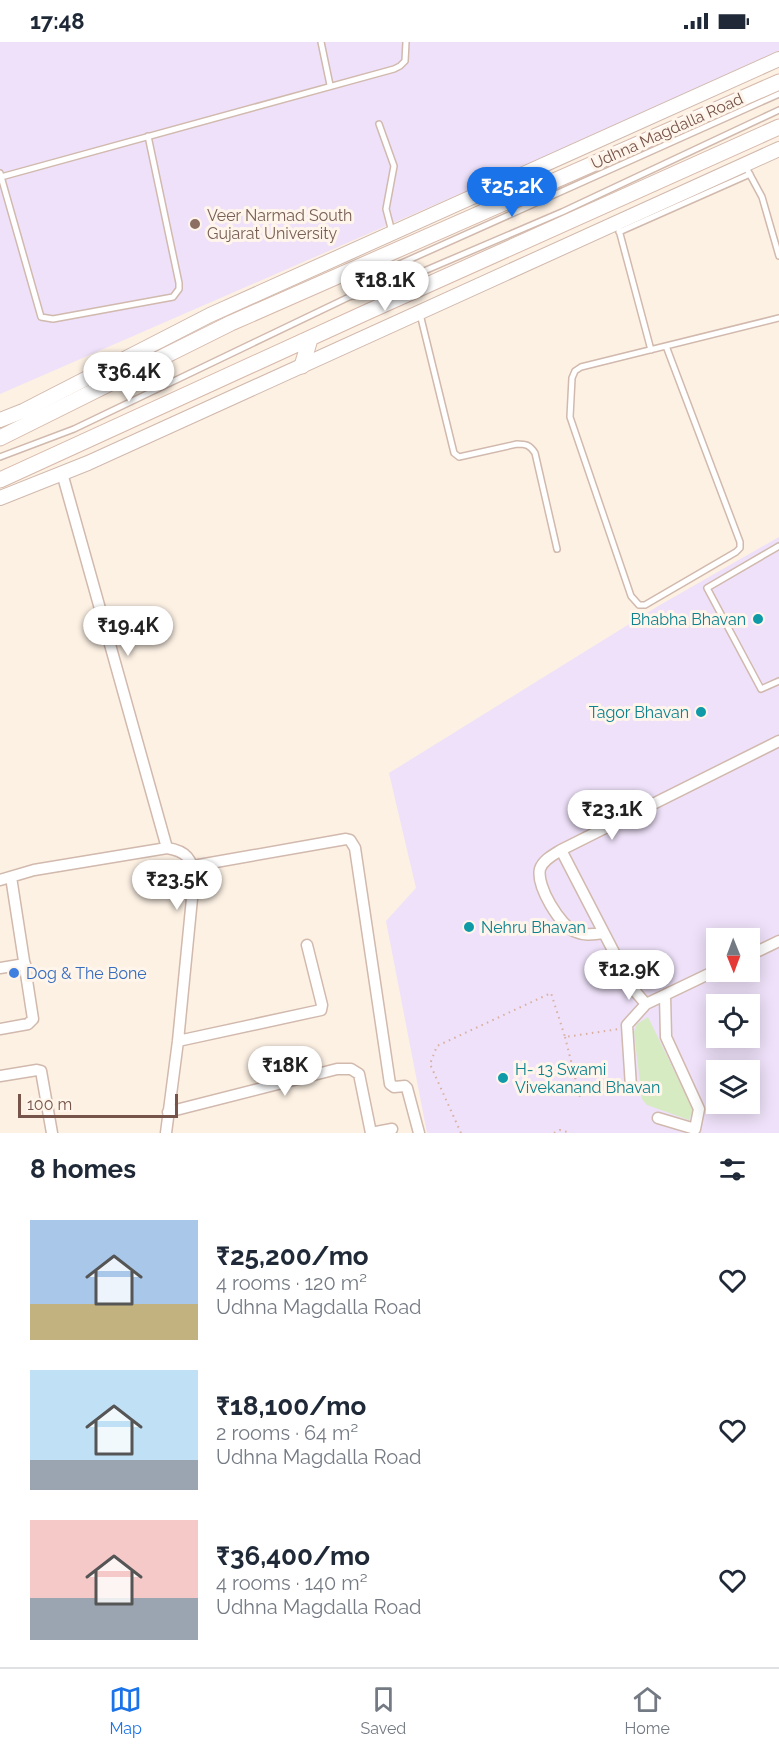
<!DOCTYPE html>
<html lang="en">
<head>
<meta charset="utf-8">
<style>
  :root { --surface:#fff; --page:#f2f2f3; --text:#1f2937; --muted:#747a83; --line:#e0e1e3; --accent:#1a73e8 }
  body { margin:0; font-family:Raleway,sans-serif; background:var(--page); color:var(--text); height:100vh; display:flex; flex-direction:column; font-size:22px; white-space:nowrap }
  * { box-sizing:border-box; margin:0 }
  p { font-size:20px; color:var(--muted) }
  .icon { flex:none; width:33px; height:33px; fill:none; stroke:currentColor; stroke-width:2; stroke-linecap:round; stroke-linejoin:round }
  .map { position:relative; height:1091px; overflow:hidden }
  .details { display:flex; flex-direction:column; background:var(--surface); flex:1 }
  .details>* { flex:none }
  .needle { width:39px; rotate:179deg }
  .tools { position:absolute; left:706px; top:886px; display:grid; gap:12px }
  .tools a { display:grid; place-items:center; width:54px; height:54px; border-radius:0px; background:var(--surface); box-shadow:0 3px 15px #0003; font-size:30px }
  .scale { position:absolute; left:18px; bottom:15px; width:160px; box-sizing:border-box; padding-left:6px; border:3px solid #775449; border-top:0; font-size:16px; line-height:21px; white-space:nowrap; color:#775449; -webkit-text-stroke:4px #fff5eb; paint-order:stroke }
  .price { position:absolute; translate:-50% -51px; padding:0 14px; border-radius:21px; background:#fff; color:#222; font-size:20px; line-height:39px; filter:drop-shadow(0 2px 3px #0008) }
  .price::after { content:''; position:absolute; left:50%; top:36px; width:18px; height:14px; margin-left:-9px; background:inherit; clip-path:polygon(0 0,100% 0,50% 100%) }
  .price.selected { background:var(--accent); color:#fff }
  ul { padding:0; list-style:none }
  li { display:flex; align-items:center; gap:18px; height:150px; padding:0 30px }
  li span { display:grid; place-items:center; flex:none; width:168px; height:120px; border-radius:0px; color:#555 }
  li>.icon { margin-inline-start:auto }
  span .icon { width:72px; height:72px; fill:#fffc; stroke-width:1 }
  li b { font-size:26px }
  h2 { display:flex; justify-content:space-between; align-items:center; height:72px; padding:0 30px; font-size:26px }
  .status { display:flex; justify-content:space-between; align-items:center; height:42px; padding:0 30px; background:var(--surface); direction:ltr }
  .status svg { height:16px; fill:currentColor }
  .tabs { display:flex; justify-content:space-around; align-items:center; height:84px; border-top:2px solid var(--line); background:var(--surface); font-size:16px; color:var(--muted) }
  .tabs a { display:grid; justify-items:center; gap:3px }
  .tabs .selected { color:var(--accent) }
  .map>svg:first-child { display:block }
</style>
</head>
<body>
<div class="status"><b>17:48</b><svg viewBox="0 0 49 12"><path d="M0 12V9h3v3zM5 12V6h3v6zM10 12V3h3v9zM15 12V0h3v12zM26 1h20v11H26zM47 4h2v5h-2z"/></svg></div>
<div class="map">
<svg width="779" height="1091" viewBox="0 0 779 1091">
  <rect width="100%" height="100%" fill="#fdf1e4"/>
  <path fill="#eee1f9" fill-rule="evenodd" d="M0,0H779V13L0,352Z
    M779,495V1091H427L386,879L416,846L389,731L660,563ZM717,897H750V930H717ZM717,963H750V996H717ZM717,1029H750V1062H717Z"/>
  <path fill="#d7ebc2" d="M648,975L693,1068L689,1078L647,1063L642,1057L634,990L637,982Z"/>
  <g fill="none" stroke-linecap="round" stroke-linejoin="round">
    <g stroke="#d1b9ad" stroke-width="8">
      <path id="service" d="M321,0L330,43
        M379,82L394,124L386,167L392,190
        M748,129L762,155L779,214
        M0,131L41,275L53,277L173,255L179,247V241L148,94
        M1,135L394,27L400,24L405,19L406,0
        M619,188L651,308
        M619,190L750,132
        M351,254L375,233L779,52
        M420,272L454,411L459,415L517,402C526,402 530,403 535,411L557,507
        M666,304L740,500V506L736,510L645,563H639L631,554L570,375L572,336L575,329L581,325L779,276
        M0,415L74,387L349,255L389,244L562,170L779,68
        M779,504L707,546L761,647L779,639"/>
    </g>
    <g stroke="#d1b9ad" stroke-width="13">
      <path id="minor" d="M62,431L167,806
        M561,808C553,813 543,818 540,827C536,844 560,884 576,890C585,894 594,892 604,891
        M193,824L346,797L350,798L355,806L390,1042L394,1045L405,1044L407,1046L419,1091
        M0,838L34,828L167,806C186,809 193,817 194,836L178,999L166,1091
        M750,913L779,899
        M0,926L25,922
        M646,962L633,947L561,808L779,699
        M0,987L28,982L33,977L11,835
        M178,999L321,968L322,963L307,903
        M0,1034L37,1028L41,1029L52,1091
        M631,1045L627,983L646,962L717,928
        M168,1070L337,1027H351L359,1032L371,1091
        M658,1076L695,1087L699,1067L666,995L665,953
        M371,1091L392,1087"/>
    </g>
    <g stroke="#d1b9ad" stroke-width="16">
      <path id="tertiary" d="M0,378L23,369L210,273L779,17
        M0,456L88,421L779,107"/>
    </g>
    <g stroke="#d7baac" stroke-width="17">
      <path id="secondary" d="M302,324L310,297
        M0,396L231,281L779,40
        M0,438L365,271L779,85"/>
    </g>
    <path stroke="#d9af9e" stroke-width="2" stroke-dasharray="1.5 4.5" stroke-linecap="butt" d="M565,995L581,1059
      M461,1091L430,1022L437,1004L551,951L565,995L619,987
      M554,1091L560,1088L571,1091"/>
    <use href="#service" stroke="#fff" stroke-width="5"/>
    <use href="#minor" stroke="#fff" stroke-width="10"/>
    <use href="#tertiary" stroke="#fff" stroke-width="14"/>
    <use href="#secondary" stroke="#fff" stroke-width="15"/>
  </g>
  <circle fill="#8d6e63" stroke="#fff5eb" stroke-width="2" cx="195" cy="182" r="6"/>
  <g fill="#0f9aa8" stroke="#fff5eb" stroke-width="2">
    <circle cx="758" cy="577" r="6"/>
    <circle cx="701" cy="670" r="6"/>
    <circle cx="469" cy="885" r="6"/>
    <circle cx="503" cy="1036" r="6"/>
  </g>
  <circle fill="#3f7fe0" stroke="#fff5eb" stroke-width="2" cx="14" cy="931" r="6"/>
  <g text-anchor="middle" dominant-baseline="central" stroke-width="6" stroke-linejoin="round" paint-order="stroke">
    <g font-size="16" fill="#775449" stroke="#fff5eb">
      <text transform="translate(667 89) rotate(-24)">Udhna Magdalla Road</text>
    </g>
    <g font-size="16" fill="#785e54" stroke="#fff5eb" text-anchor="start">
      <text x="207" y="173">Veer Narmad South<tspan x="207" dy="18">Gujarat University</tspan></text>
    </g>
    <g font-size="16" fill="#0d838f" stroke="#fff5eb" text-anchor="end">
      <text x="746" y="577">Bhabha Bhavan</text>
      <text x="689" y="670">Tagor Bhavan</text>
      <text x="481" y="885" text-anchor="start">Nehru Bhavan</text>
      <text x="515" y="1027" text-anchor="start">H- 13 Swami<tspan x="515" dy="18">Vivekanand Bhavan</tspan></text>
    </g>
    <g font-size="16" fill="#366cbe" stroke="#fff5eb" text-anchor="start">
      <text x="26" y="931">Dog &amp; The Bone</text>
    </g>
  </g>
</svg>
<div class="tools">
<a><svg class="needle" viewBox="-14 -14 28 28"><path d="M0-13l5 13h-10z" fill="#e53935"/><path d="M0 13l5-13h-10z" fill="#747a83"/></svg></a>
<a><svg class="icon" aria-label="locate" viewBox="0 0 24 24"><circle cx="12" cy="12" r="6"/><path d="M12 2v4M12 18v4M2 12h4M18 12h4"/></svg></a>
<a><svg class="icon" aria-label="layers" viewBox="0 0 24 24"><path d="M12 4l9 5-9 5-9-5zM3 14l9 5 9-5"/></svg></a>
</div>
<div class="scale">100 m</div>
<b class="price selected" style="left:512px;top:176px">₹25.2K</b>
<b class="price" style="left:385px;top:270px">₹18.1K</b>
<b class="price" style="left:129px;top:361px">₹36.4K</b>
<b class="price" style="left:128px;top:615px">₹19.4K</b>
<b class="price" style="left:612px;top:799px">₹23.1K</b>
<b class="price" style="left:177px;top:869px">₹23.5K</b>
<b class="price" style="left:629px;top:959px">₹12.9K</b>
<b class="price" style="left:285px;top:1055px">₹18K</b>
</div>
<section class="details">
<h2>8 homes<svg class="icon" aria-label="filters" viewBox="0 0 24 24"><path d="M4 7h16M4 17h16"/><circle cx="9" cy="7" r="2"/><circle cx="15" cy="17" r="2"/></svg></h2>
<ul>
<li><span style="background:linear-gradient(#a9c7e8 70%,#c2b280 0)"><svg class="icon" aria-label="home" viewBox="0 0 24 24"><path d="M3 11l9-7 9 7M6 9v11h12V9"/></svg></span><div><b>₹25,200/mo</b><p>4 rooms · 120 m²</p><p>Udhna Magdalla Road</p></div><svg class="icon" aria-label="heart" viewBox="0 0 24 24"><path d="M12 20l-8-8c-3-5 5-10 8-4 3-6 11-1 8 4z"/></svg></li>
<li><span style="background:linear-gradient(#bfe0f5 75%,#9aa5b1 0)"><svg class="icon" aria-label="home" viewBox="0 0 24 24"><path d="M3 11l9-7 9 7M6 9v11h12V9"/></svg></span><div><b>₹18,100/mo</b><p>2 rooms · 64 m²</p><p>Udhna Magdalla Road</p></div><svg class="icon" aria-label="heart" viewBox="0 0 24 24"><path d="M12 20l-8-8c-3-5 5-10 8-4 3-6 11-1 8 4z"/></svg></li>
<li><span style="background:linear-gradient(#f6c9c9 65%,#9aa5b1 0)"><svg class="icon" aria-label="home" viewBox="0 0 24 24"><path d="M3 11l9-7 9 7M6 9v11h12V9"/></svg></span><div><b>₹36,400/mo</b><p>4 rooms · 140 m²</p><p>Udhna Magdalla Road</p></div><svg class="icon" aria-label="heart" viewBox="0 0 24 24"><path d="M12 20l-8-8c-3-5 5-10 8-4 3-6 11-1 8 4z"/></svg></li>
</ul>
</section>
<nav class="tabs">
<a class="selected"><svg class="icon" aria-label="map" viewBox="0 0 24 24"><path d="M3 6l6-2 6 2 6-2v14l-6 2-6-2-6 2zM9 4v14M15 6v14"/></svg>Map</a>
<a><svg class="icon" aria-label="saved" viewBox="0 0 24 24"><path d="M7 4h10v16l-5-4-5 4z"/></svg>Saved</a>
<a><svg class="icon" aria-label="home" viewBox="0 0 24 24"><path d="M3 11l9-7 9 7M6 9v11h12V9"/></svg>Home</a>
</nav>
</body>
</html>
